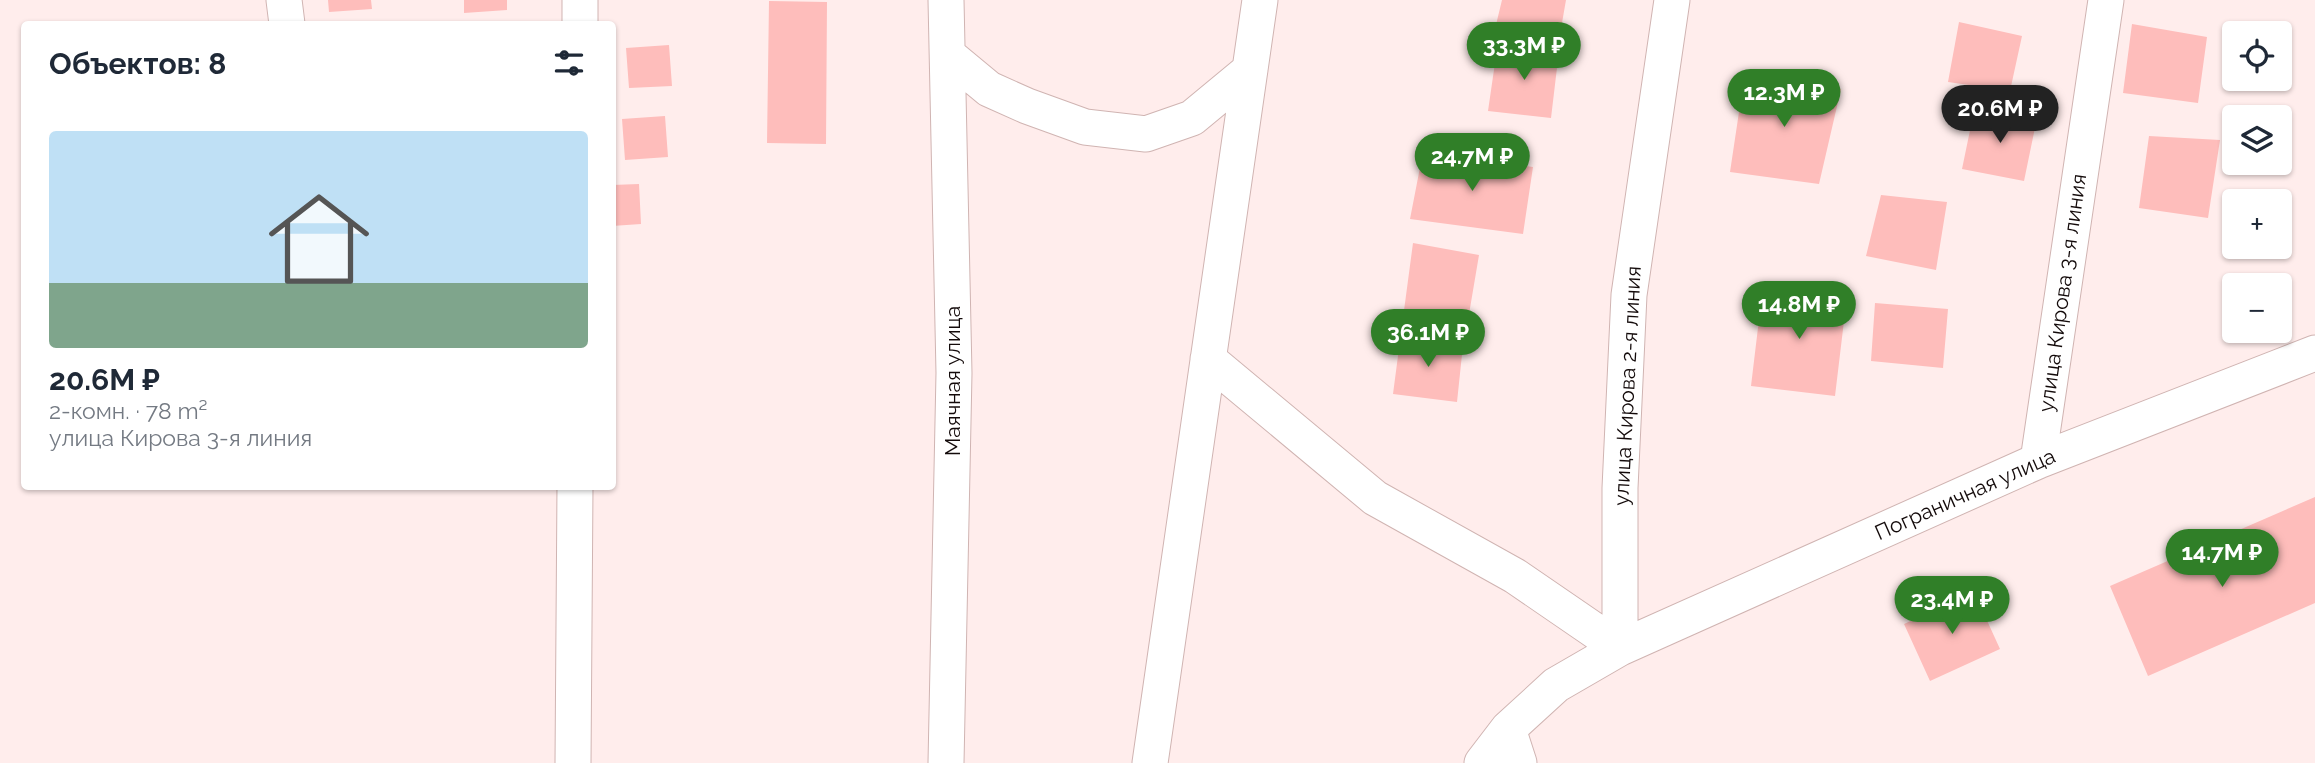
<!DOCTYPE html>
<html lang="ru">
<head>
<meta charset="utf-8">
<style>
  :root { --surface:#fff; --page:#f6f6f7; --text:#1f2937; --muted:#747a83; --accent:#307f28 }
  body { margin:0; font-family:Raleway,sans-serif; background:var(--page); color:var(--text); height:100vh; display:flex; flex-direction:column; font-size:26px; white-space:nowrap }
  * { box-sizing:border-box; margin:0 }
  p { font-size:23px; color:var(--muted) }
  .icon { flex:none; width:38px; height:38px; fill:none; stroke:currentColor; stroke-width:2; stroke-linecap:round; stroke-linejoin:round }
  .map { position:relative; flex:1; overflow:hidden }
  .details { position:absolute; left:21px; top:21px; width:595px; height:469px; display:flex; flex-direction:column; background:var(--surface); border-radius:7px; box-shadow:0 2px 5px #0004 }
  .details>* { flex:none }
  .controls { position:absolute; left:2222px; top:21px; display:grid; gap:14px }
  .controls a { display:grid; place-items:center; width:70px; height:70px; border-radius:7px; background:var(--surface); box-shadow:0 2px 5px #0004; font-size:35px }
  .price { position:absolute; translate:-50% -60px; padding:0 16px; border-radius:24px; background:var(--accent); color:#fff; font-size:23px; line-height:46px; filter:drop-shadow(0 2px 4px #0008) }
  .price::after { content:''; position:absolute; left:50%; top:42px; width:21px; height:16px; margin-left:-10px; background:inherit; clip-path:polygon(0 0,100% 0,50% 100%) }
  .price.selected { background:#222; color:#fff }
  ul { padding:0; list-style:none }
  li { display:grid; align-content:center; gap:14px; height:371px; padding:0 28px }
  li span { display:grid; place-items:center; height:217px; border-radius:7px; color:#555 }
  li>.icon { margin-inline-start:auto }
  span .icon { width:126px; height:126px; fill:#fffc; stroke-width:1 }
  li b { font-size:30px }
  h2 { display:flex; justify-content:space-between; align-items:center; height:84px; padding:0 28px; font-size:30px }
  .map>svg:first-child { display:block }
</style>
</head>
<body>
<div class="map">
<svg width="2315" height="763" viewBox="0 0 2315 763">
  <rect width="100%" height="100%" fill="#ffedec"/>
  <path fill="#febdbb" d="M328,0H371L372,9L329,12Z
    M464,0H507V10L464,13Z
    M1502,0H1566L1559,40L1494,33Z
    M769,1L827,2L826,144L767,143Z
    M1959,22L2022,36L2010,91L1948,82Z
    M2132,24L2207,37L2198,103L2123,93Z
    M669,45L672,86L629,88L626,48Z
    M1497,49L1559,51L1551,118L1488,111Z
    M1745,72L1841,89L1819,184L1730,172Z
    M1974,111L2037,118L2024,181L1962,169Z
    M665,116L668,157L625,160L622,119Z
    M2149,136L2220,140L2208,218L2139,208Z
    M1423,152L1533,167L1523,234L1410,219Z
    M639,184L641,224L612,226V185Z
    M1881,195L1947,202L1936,270L1866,256Z
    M1413,243L1479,255L1467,326L1403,318Z
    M1763,286L1847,296L1835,396L1751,386Z
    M1875,303L1948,309L1943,368L1871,361Z
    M1401,333L1463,345L1457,402L1393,394Z
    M2315,497V603L2148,676L2110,586Z
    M1974,592L2000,649L1930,681L1904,624Z"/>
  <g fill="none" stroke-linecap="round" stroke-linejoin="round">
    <g stroke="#d0b4b2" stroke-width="37">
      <path id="street" d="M284,0L287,24
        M946,0L954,373L946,763
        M580,24V0
        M948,55L989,89L1027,106L1085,127L1146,134L1192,118L1250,70
        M1208,359L1375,498L1515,576L1620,648
        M2038,461L2106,0
        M1620,648V488L1629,295L1672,0
        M1508,729L1519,763
        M573,763L575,486
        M1150,763L1260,0
        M1482,763L1508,729L1556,685L1620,648L2038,461L2315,353"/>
    </g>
    <use href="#street" stroke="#fff" stroke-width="35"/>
  </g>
  <g text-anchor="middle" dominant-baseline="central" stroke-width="5" stroke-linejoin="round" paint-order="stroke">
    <g font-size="21" fill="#130a0a" stroke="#fff">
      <text transform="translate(2062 293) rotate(-82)">улица Кирова 3-я линия</text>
      <text transform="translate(952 381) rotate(-90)">Маячная улица</text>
      <text transform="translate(1627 386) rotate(-87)">улица Кирова 2-я линия</text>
      <text transform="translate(1965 494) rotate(-24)">Пограничная улица</text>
    </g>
  </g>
</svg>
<div class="controls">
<a><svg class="icon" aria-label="locate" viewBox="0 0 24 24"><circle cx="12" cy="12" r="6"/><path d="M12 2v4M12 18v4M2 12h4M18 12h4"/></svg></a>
<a><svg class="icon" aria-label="layers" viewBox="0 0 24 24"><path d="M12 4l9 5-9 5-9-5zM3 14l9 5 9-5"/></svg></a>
<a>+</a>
<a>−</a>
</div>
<b class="price" style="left:1524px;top:82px">33.3M ₽</b>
<b class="price" style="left:1784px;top:129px">12.3M ₽</b>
<b class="price selected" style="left:2000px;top:145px">20.6M ₽</b>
<b class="price" style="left:1472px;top:193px">24.7M ₽</b>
<b class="price" style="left:1799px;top:341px">14.8M ₽</b>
<b class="price" style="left:1428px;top:369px">36.1M ₽</b>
<b class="price" style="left:2222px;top:589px">14.7M ₽</b>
<b class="price" style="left:1952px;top:636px">23.4M ₽</b>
<section class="details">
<h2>Объектов: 8<svg class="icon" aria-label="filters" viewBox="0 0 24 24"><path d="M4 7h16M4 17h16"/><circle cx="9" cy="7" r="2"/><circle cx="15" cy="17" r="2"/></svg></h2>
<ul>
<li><span style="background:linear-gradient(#bfe0f5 70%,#7fa58c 0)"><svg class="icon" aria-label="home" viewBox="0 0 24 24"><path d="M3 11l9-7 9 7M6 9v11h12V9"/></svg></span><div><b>20.6M ₽</b><p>2-комн. · 78 m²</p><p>улица Кирова 3-я линия</p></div></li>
</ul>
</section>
</div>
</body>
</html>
